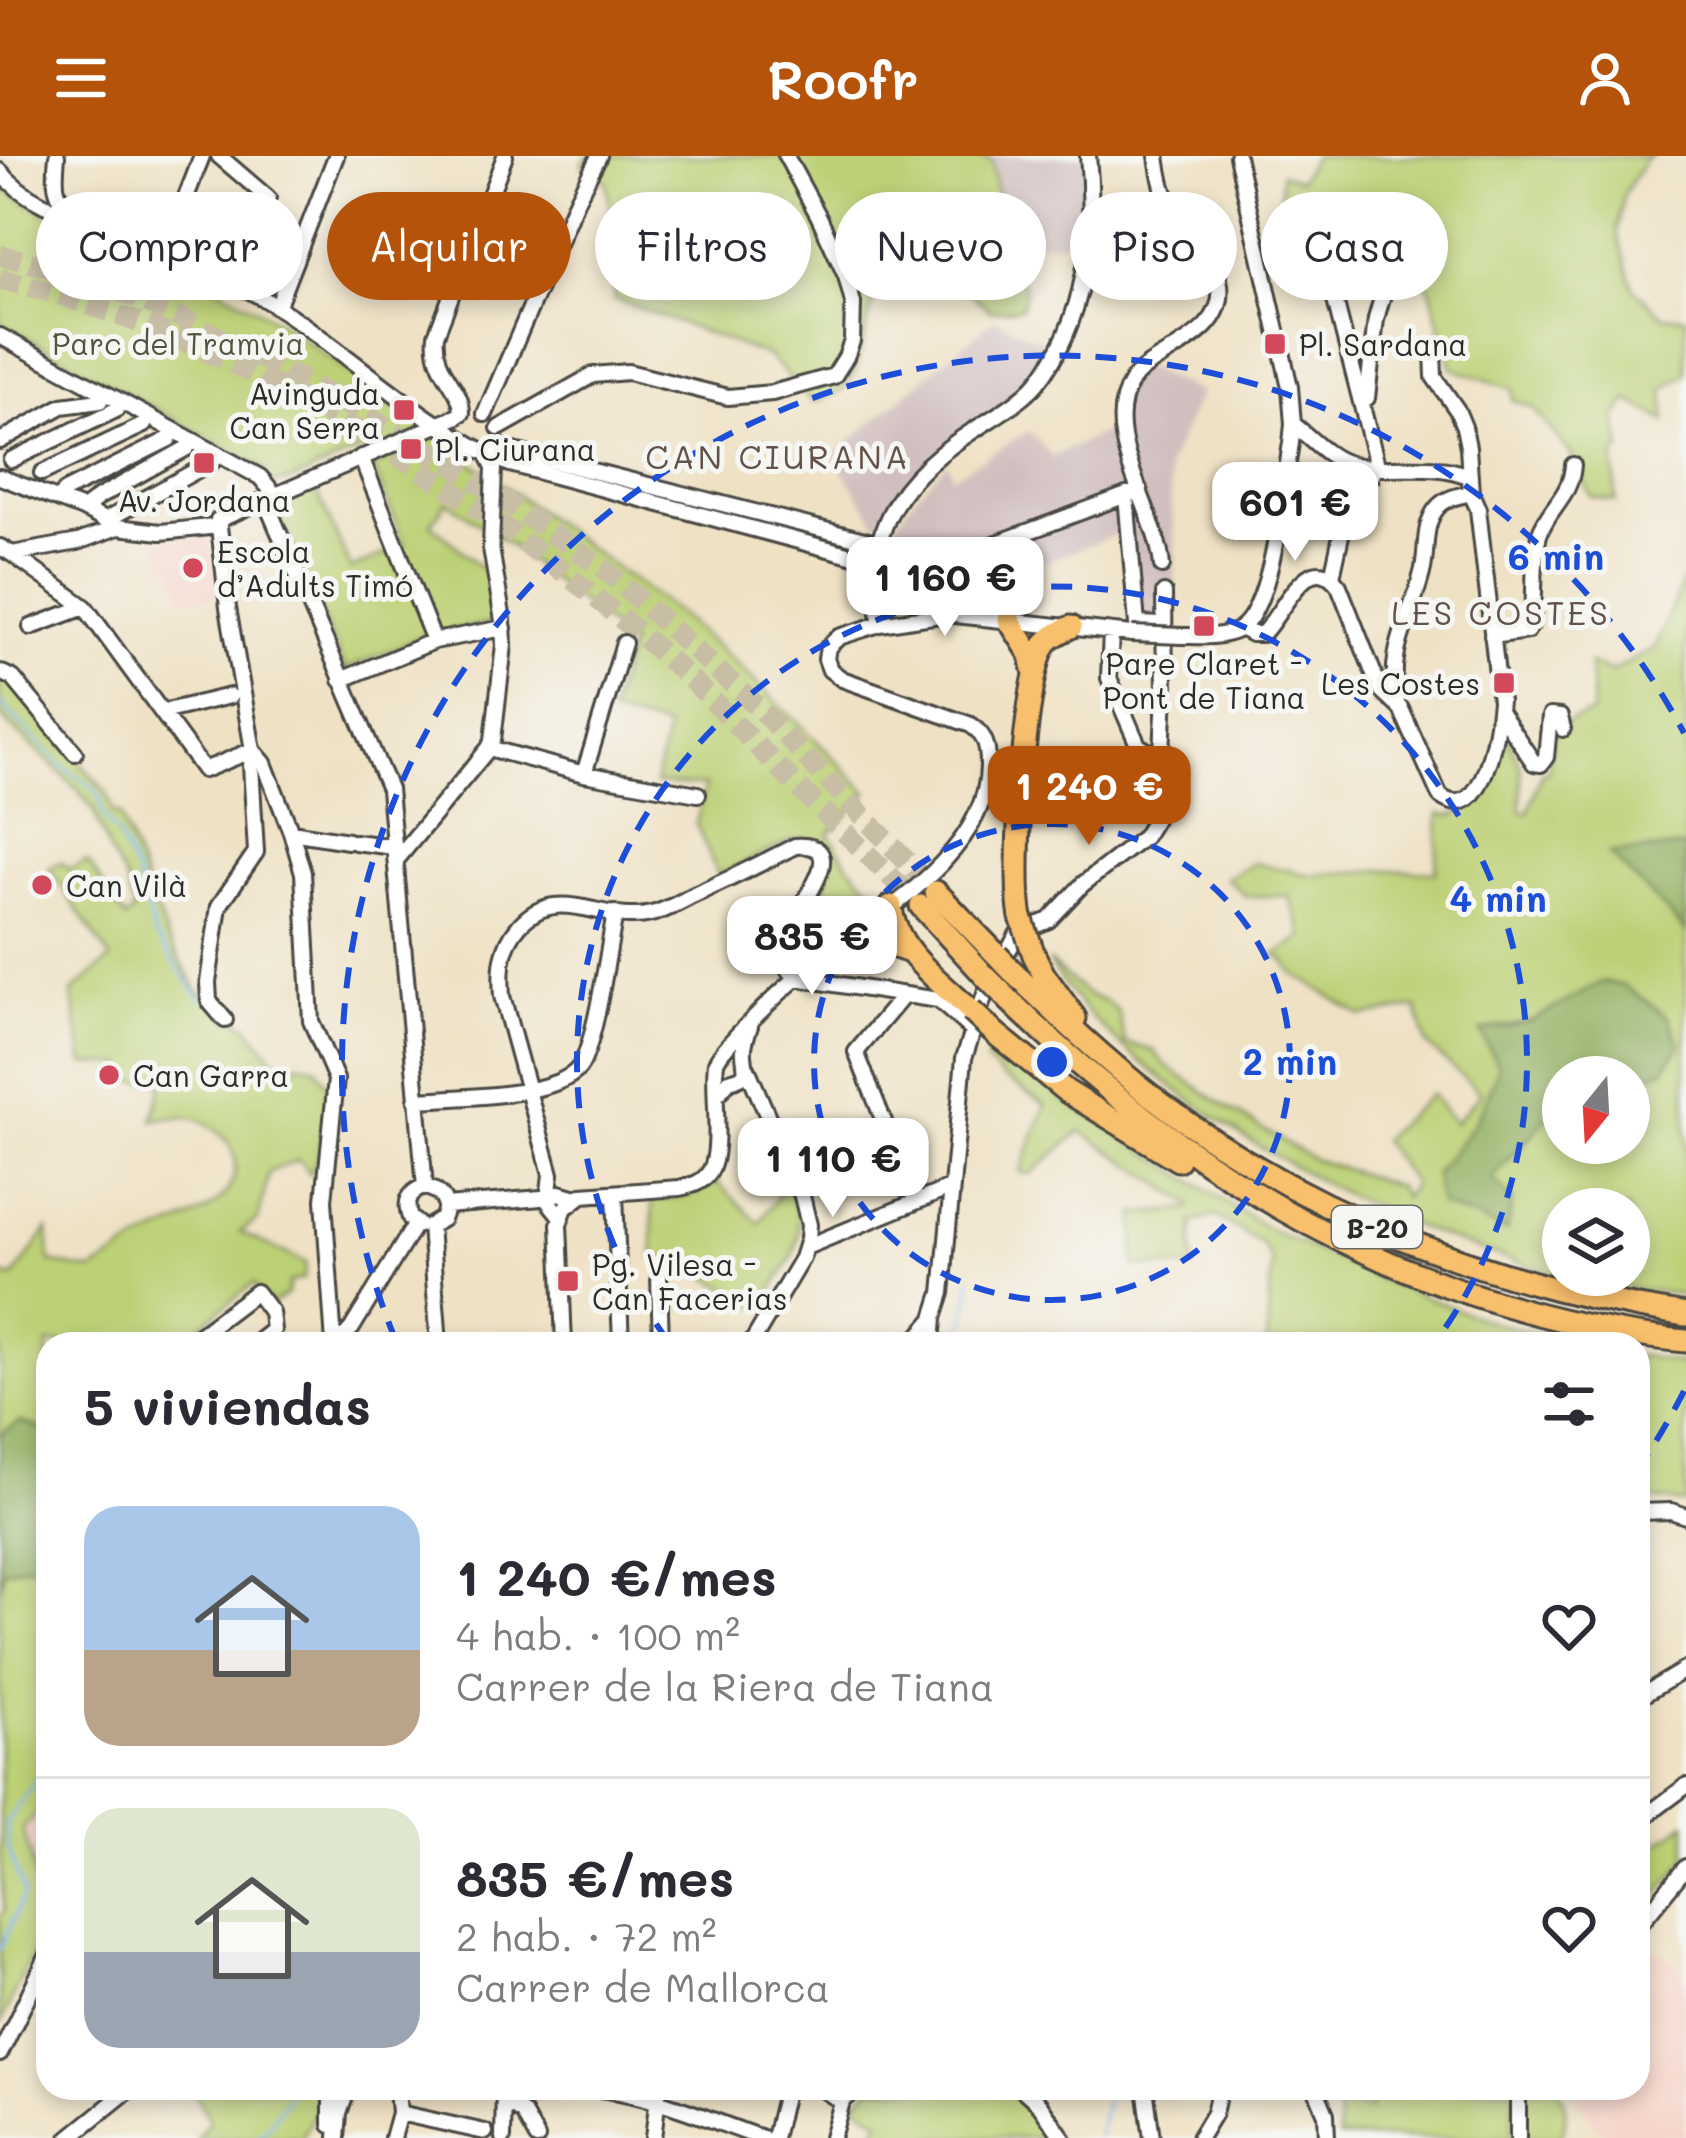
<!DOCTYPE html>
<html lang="es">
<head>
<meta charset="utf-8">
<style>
  :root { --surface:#fff; --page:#f2f2f3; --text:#2b2b33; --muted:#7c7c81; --line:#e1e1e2; --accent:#b45309 }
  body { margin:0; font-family:Mali,sans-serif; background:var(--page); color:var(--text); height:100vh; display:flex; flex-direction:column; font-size:45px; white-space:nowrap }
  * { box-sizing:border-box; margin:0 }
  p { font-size:39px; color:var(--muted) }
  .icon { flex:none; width:66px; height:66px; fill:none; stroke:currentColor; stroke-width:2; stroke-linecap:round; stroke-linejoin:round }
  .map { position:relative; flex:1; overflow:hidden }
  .drawer { position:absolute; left:36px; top:1176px; width:1614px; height:768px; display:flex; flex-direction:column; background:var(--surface); border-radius:36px; box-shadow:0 6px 18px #0003 }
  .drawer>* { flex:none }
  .banner { position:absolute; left:36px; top:36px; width:1614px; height:108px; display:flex; gap:24px }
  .needle { width:78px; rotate:198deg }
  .controls { position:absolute; left:1542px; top:900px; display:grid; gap:24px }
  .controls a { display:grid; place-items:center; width:108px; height:108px; border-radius:50%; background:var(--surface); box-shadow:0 6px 18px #0003; font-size:60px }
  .price { position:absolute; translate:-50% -102px; padding:0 27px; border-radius:24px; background:#fff; color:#222; font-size:39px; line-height:78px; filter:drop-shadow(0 3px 6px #0008) }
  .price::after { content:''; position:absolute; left:50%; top:72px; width:36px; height:27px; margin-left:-18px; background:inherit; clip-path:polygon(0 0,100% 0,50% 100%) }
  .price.current { background:var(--accent); color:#fff }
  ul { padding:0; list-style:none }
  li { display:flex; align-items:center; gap:36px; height:300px; padding:0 48px }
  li+li { border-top:3px solid var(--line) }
  li span { display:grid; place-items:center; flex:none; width:336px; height:240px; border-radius:36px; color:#555 }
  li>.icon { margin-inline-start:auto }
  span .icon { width:144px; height:144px; fill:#fffc; stroke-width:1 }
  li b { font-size:51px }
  h2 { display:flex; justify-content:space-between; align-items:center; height:144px; padding:0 48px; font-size:51px }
  .chip { padding:0 42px; border-radius:54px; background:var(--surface); box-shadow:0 6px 18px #0003; font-size:42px; line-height:108px }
  .chip.current { background:var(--accent); color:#fff }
  header { display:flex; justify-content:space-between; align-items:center; height:156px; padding:0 48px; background:var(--accent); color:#fff; font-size:54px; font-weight:600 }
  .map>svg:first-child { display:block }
</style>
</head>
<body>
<header><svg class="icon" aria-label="menu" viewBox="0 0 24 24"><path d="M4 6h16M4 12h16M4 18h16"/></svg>Roofr<svg class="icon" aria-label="person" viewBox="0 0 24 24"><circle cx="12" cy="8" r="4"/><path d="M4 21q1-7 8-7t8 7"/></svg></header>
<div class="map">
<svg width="1686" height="1982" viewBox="0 0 1686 1982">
  <rect width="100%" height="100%" fill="#f6f6f2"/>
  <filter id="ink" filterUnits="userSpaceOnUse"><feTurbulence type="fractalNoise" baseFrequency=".00833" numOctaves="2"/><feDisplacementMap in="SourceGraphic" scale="24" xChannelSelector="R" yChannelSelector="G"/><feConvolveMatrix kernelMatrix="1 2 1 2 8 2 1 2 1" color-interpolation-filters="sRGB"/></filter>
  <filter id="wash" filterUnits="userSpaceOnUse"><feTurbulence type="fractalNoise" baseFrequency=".004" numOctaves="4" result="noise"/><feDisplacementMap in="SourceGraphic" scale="48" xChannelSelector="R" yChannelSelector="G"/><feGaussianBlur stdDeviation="2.7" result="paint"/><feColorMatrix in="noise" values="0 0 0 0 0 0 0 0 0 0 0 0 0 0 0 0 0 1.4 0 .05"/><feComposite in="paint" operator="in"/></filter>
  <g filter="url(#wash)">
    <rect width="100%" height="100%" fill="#efe1c4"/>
    <path fill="#f6d1c5" d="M202,380L211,386L219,439L183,444L172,411L167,412L157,385Z
      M48,1650V1741L43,1738L25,1675L27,1669Z
      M1650,1793L1665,1799L1677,1810L1686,1825V1982L1610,1980L1598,1974L1578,1942L1567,1932H1638V1799Z"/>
    <path fill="#d1bfbf" d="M981,0H1094L1098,83L1004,90L992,7Z
      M994,163L1060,194L1034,231L948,291L889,364L876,366L833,300Z
      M1132,206L1200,237L1168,310L1176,388L1175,489L1131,484L1120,377L991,427L894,388L898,364L913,343L947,306L953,320L1029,275L1052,301L1112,273L1115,230Z"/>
    <path fill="#bcd074" stroke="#747e50" stroke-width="3" fill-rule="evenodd" d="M587,0H981L992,7L1004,90L1025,134L1021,152L990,154L902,79H881V119L854,218L842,235L813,246L768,200L614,143L617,114L595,99L611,57L606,25L582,9Z
      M1314,0H1652L1645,4L1624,38L1617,76L1633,132L1664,160L1686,161V218L1664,233L1666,265L1628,244L1616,262L1622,293L1614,301L1616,345L1591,341L1570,297L1533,252L1513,244V233L1452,212L1430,133L1412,108L1419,61L1417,40L1280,50L1281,17L1299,24Z
      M0,31L50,60L205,124L280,166L672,453C741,510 806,572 868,637L829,678L849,709L879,740L851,762L824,730C837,703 824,675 790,685L718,719L696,668L705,630L655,628L667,572L609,558L630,487L509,388L447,345L431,368L487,417L497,466L425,479L345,514L274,347L315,331L351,413L405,389L373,312L386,305L364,293L293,324L273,328L264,323V313L0,167Z
      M1686,418V1139C1644,1134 1601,1129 1560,1118C1421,1082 1289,1019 1176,933C1124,893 1082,860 1048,805L1086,838L1107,846L1119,857L1125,887L1153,894L1166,910L1231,954L1313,1003L1397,1030L1404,1042L1413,1027L1381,984L1431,938L1454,967L1481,937L1426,888L1417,852L1361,860L1293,817L1284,804L1275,799L1304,781L1289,740H1246L1226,722L1254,707L1312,719L1382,714L1436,716L1439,658L1453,660L1482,641L1497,611L1504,572L1521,613V655L1528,657L1542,616H1548L1554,571L1593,557L1590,508L1611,516L1655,492ZM1563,921H1629V987H1563ZM1563,1053H1629V1119H1563Z
      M0,519L7,522L106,636L114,658L119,657L167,782L198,835L248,871L276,905L315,910L329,931L319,997L310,1018L298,1004L269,1016L258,1064L240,1076L306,1107L304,1122L289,1127L287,1138L271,1149L253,1128L177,1188H48V1275L20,1266L0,1279V1119L13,1122L48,1073L50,1106L93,1115C111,1104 130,1090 149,1081C169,1071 192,1065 210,1052C235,1035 246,1003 222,980C200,958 182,959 153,964L163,927L125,924L124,908H84L72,836L111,803L49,712L61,706L70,713L87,705L126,763L134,754L126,725L110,697L93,653L79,635L0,559Z
      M994,890L1062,942L1268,1073L1381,1124L1494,1167L1585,1188H1266L1272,1106L1263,1089L1216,1060L1193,1066V1112L1135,1110V1058L1190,1053L1191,1048L1081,975L1031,1018L1020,1016L1046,949L1001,920L986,905Z
      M783,1021C815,1086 794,1096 761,1152L688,1110L670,1111V1103H654L652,1044C675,1043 698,1041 716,1025L759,1067L777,1041Z
      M1638,1199L1686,1209V1347L1648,1343L1638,1346Z
      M48,1404V1647L23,1672L40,1740L48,1745V1763L0,1869V1760L4,1756L0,1701V1433L4,1414Z
      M1686,1667V1703L1638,1763V1703Z
      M192,1932H320L323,1938L302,1982H197L210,1964Z
      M870,1932H1007L1035,1955L1055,1982H872L880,1964L855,1947Z
      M1365,1932H1514L1512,1982H1338V1950L1371,1953Z
      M1522,1932H1559C1568,1949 1567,1965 1561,1982H1523Z"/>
    <path fill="#95b266" stroke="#606e48" stroke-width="3" d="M1686,691V775L1609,697Z
      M1602,826L1623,829L1669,861L1680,890L1664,913L1629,929V921H1563V952L1553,955L1492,1023L1513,1045L1506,1075L1440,1049L1435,1017C1466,981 1486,956 1498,910L1480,875L1531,865Z
      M20,1266L48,1275V1404L4,1414L0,1433V1279Z"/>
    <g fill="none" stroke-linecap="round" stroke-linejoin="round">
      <path stroke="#81b6ef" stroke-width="3" d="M0,547L62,610L90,629L99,638L102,657L118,680L136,717L155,779L201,844
        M962,1188L972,1121
        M0,1793L24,1738L7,1689L6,1667L48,1607
        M255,1982L265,1975L293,1932
        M1098,1982L1108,1932"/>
    </g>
  </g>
  <g filter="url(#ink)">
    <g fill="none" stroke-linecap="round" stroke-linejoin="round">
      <path stroke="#c8bda5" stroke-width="21" stroke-dasharray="21 10" stroke-linecap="butt" d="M0,99L79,119L148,146L272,207L447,305L607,415L757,550L936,736
        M0,123C244,181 488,343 674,508C706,536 735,568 765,598C816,649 869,700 921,750"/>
      <g stroke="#484642" stroke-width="20">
        <path id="minor" d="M57,0C55,23 52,40 72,56
          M219,0L268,42
          M1157,0C1160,22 1164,42 1176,60C1190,81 1217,104 1220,129C1227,183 1151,195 1132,225C1098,277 1157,354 1162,410
          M0,15C30,52 77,61 120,77C157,90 193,107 229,124C331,173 407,265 510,308L877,406
          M1313,58L1376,305L1371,321L1348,347L1332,421
          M165,95L202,0
          M277,151L336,0
          M0,180L260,321L276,340
          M1367,242L1376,163L1402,72
          M462,257C462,228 432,218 436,179L505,0
          M485,258L577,43L599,0
          M1293,268C1309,280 1327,301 1347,307C1388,319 1430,303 1470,321
          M499,272L593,219L628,216L728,241L772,237L834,220L846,201L852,185L853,147L846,120L819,61L786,0
          M0,285L62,250L100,245
          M497,289L510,294L880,388L944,414L982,433L999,446L1009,464
          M361,301L434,485
          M11,304L116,254
          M42,317L144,269
          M0,321L83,353L118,371L161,376L219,370
          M1126,339L1137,468L1164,469
          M59,343L65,335L169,283
          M265,344L389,633L425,1031
          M83,353L99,341L187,292
          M106,364L212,306
          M219,370L228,452L253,594L264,607L291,676L303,717L311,865L336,923L324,1044L334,1188
          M219,370L218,364L458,260
          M0,391L12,398L78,386L118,371
          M12,398L85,451L204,614L253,594L251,609L256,696L219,750L208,826L209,845L225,864
          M944,414L965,399L1140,334
          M880,468C879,447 875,425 877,404C881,347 926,305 971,276C992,262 1021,246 1037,227C1085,167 1096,75 1088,0
          M31,471L85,451
          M1241,472L1252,478H1262C1282,460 1308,388 1339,430L1375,521L1382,535L1401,553L1440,640C1484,673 1498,569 1500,545L1478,353L1471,337L1468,291L1464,271L1457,254L1434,221L1433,194
          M1111,476L1109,522L1138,589L1161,604
          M1182,480C1200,480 1221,482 1238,474C1273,455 1284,328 1291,287L1293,268L1290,231L1237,0
          M1492,480L1527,475L1531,469C1537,439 1531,409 1539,379C1548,351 1571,341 1573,309
          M0,516L13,522L75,597
          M341,524L434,485L504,472
          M1397,547C1387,492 1410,466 1422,417C1428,396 1422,370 1437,352C1445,342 1458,340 1471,337
          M1499,555L1534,607L1541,608L1546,601L1550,560L1560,561L1563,573
          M162,556L230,540
          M489,592L584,618L698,638
          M584,618L624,487
          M291,676L348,685
          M355,686L394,691
          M397,703L489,592L493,584L504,489L503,465L491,392L494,311L488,299
          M904,839L856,896L916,1045
          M747,912L802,1040L809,1069L808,1083L802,1102L751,1188
          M717,939L729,925C751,920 745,914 744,898C743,889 747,878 750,870
          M416,944C453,941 555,942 579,912C595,891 609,789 615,757
          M425,1031C442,1035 450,1047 442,1063L430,1070
          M615,1037L621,1188
          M446,1050L541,1042L559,1037L577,1042
          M560,1060L548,1045L551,1018L502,840C500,814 501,791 519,770C558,725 605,770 651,758C666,755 680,746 694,739C728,724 762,707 795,690C863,685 782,768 780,787C779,801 787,812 796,822L938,844L972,874
          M419,1069L410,1062C404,1046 409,1035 425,1031
          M430,1070L439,1188
          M806,1091L952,1031
          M659,1120L661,1188
          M187,1188L256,1136L271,1156L273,1174L255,1188
          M338,1188L352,1172L416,1067
          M564,1188L559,1068L565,1052L582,1039L679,1032C691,1030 703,1027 710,1015C723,995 712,931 716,907C718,894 784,832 798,821C862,767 989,704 988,609C988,591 986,580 971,569L842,523L830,514L826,503L828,491L839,481L880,468L946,458L1132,478
          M912,1188L932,1165
          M932,1188L934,1162L942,1137L964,902L985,838L1018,777L1049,764L1083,728L1144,681L1155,663L1160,635L1165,538L1164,437
          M1638,1356L1671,1355L1686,1360
          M1638,1542L1686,1513
          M1638,1666L1686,1630
          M1638,1770L1686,1711
          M0,1898L48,1799
          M821,1932L842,1946L832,1982
          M1021,1932L1040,1949L1063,1982
          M1145,1932L1152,1982
          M1315,1932L1326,1958L1327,1982
          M505,1945C538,1940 575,1929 608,1934C661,1942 712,1965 762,1982
          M505,1945L523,1957L537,1982
          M842,1946L857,1932
          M399,1957L485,1976
          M331,1969V1932
          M69,1982L131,1932
          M337,1982L339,1958L348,1932
          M392,1982L399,1957L397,1932
          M503,1982L504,1932
          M653,1982L659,1932
          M774,1982L786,1932
          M1199,1982L1214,1957L1220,1932
          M1518,1982V1932"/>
      </g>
      <g stroke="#484642" stroke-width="27">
        <path id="highway" d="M1009,464L1031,499L1035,518
          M936,736L997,799
          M891,750C894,794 940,825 971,855
          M921,750L986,821
          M1021,761C1012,721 1024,514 1047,486C1053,479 1063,475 1071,471
          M843,787L874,784L907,795
          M1034,799L1044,819L1075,862
          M1020,823C1062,863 1104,903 1150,939C1304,1059 1494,1130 1686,1159
          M1010,845C1160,992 1336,1106 1542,1159C1589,1171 1637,1181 1686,1185
          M996,878L1066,935L1178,1004"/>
      </g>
      <use href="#minor" stroke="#fff" stroke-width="14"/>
      <use href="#highway" stroke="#f8bf6c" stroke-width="21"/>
      <g stroke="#484642" stroke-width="20" stroke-linecap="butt">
        <path id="minor-bridge" d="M1132,478L1182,480"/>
      </g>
      <g stroke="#484642" stroke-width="27" stroke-linecap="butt">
        <path id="highway-bridge" d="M1021,761L1034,799
          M997,799L1020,823
          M986,821L1010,845
          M971,855L996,878"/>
      </g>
      <use href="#minor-bridge" stroke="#fff" stroke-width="14"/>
      <use href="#highway-bridge" stroke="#f8bf6c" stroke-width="21"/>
    </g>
  </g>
  <g fill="none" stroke="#1d4ed8" stroke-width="6" stroke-dasharray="21 15">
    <circle cx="1052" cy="906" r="238"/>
    <path d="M668 1185A475 475 0 1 1 1436 1185"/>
    <path d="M1684 1235A713 713 0 0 1 1640 1310M396 1185A713 713 0 0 1 1684 577"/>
  </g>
  <g fill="#d1495b" stroke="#f6f6f2" stroke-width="4.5">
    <rect x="1263" y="176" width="24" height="24" rx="6"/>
    <rect x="392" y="242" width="24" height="24" rx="6"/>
    <rect x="399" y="281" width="24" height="24" rx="6"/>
    <rect x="192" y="295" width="24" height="24" rx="6"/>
    <circle cx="193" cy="412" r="12"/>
    <rect x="1192" y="458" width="24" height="24" rx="6"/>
    <rect x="1492" y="515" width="24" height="24" rx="6"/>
    <circle cx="42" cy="729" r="12"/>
    <circle cx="109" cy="919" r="12"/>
    <rect x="556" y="1113" width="24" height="24" rx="6"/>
  </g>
  <g text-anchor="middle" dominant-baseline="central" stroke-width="10" stroke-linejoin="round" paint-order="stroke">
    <rect fill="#f6f6f2" stroke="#686867" stroke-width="3" x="1332" y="1050" width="90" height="42" rx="9"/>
    <g font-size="27" font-weight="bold" fill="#2b2b2b">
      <text x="1377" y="1071">B-20</text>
    </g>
    <g font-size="30" fill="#4f543d" stroke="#f6f6f2">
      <text x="178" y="187">Parc del Tramvia</text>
    </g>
    <g font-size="30" fill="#2b2b2b" stroke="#f6f6f2" text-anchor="start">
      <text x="1299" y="188">Pl. Sardana</text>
      <text x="380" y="237" text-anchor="end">Avinguda<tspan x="380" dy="34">Can Serra</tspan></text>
      <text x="435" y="293">Pl. Ciurana</text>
      <text x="204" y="344" text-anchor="middle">Av. Jordana</text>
      <text x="217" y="395">Escola<tspan x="217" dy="34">d’Adults Timó</tspan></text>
      <text x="1204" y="507" text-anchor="middle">Pare Claret -<tspan x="1204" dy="34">Pont de Tiana</tspan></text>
      <text x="1480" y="527" text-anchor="end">Les Costes</text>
      <text x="66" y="729">Can Vilà</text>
      <text x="133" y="919">Can Garra</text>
      <text x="592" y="1108">Pg. Vilesa -<tspan x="592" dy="34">Can Facerias</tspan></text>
    </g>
    <g font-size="33" letter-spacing="3" fill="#63524a" stroke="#f6f6f2">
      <text x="778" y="299">CAN CIURANA</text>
      <text x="1501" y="455">LES COSTES</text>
    </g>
  </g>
  <circle cx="1052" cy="906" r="18" fill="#1d4ed8" stroke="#f6f6f2" stroke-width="6"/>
  <g font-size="36" text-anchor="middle" font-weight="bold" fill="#1d4ed8" stroke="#f6f6f2" stroke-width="10" stroke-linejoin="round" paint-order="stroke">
    <text x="1556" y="414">6 min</text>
    <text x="1498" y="756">4 min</text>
    <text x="1290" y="919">2 min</text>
  </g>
</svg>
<div class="controls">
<a><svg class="needle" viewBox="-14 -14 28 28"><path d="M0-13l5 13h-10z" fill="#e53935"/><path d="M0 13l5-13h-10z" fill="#7c7c81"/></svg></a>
<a><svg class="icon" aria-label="layers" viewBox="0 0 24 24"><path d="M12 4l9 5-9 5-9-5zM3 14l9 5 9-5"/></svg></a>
</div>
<b class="price" style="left:1295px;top:408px">601 €</b>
<b class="price" style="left:945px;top:483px">1 160 €</b>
<b class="price current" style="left:1089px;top:692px">1 240 €</b>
<b class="price" style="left:812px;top:842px">835 €</b>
<b class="price" style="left:833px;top:1064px">1 110 €</b>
<div class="banner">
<a class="chip">Comprar</a>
<a class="chip current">Alquilar</a>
<a class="chip">Filtros</a>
<a class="chip">Nuevo</a>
<a class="chip">Piso</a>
<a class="chip">Casa</a>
</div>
<section class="drawer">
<h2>5 viviendas<svg class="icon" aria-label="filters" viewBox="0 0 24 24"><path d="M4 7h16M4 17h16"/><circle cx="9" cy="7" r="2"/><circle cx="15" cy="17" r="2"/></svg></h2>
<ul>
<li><span style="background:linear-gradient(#a9c7e8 60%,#b9a48a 0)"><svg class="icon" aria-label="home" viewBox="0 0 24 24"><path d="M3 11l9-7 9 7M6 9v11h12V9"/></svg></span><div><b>1 240 €/mes</b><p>4 hab. · 100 m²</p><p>Carrer de la Riera de Tiana</p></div><svg class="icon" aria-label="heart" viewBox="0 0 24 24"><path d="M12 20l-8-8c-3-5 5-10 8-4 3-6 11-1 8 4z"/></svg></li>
<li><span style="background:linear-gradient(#dfe7d0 60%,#9aa5b1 0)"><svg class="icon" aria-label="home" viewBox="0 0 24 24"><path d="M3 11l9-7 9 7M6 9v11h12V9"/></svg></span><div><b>835 €/mes</b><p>2 hab. · 72 m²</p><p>Carrer de Mallorca</p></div><svg class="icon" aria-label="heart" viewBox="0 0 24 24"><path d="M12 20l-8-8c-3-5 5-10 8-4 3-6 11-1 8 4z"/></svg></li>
</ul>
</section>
</div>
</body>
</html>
